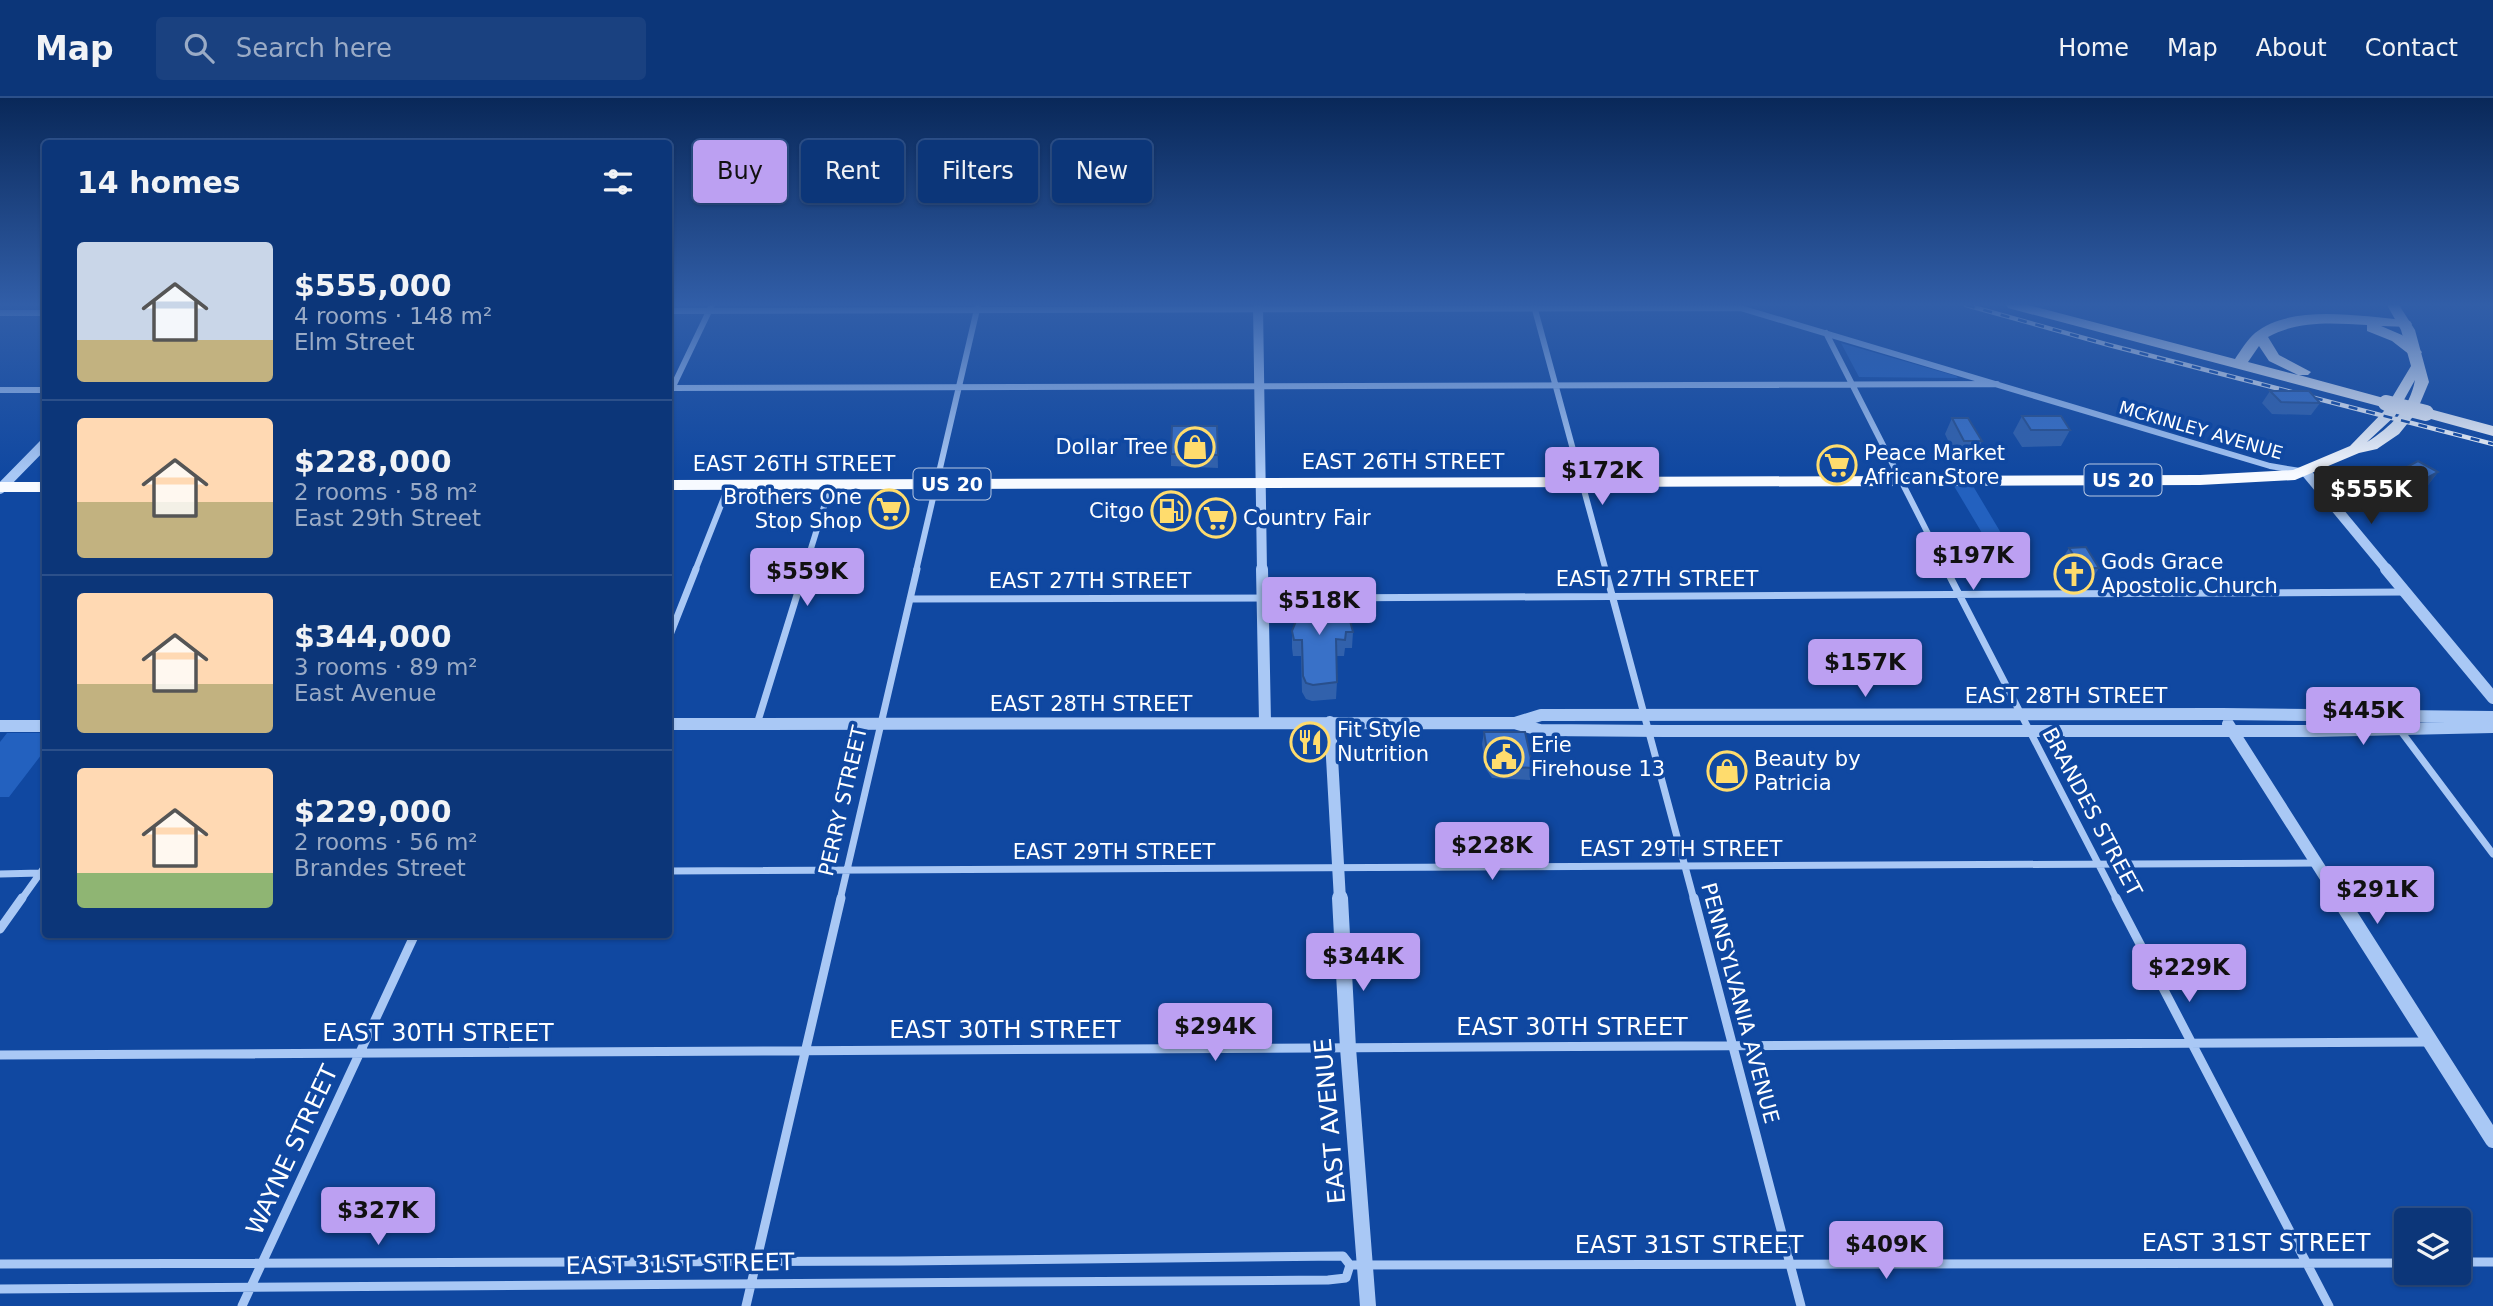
<!DOCTYPE html>
<html lang="en">
<head>
<meta charset="utf-8">
<style>
  :root { --surface:#0c3679; --page:#1a4180; --text:#f1f3f6; --muted:#9aabc6; --line:#2c508a; --accent:#bca0f2 }
  body { margin:0; font-family:"DejaVu Sans",sans-serif; background:var(--page); color:var(--text); height:100vh; display:flex; flex-direction:column; font-size:26px; white-space:nowrap }
  * { box-sizing:border-box; margin:0 }
  p { font-size:23px; color:var(--muted) }
  .icon { flex:none; width:38px; height:38px; fill:none; stroke:currentColor; stroke-width:2; stroke-linecap:round; stroke-linejoin:round }
  .map { position:relative; flex:1; overflow:hidden }
  .side { position:absolute; left:42px; top:42px; width:630px; height:798px; display:flex; flex-direction:column; background:var(--surface); border-radius:7px; box-shadow:0 2px 5px #0004,0 0 0 2px var(--line) }
  .side>* { flex:none }
  .top-card { position:absolute; left:693px; top:42px; width:665px; height:63px; display:flex; gap:14px }
  .fabs { position:absolute; left:2394px; top:1110px; display:grid; gap:14px }
  .fabs a { display:grid; place-items:center; width:77px; height:77px; border-radius:7px; background:var(--surface); box-shadow:0 2px 5px #0004,0 0 0 2px var(--line); font-size:35px }
  .price { position:absolute; translate:-50% -60px; padding:0 16px; border-radius:7px; background:var(--accent); color:#111; font-size:23px; line-height:46px; filter:drop-shadow(0 2px 4px #0008) }
  .price::after { content:''; position:absolute; left:50%; top:42px; width:21px; height:16px; margin-left:-10px; background:inherit; clip-path:polygon(0 0,100% 0,50% 100%) }
  .price.on { background:#222; color:#fff }
  ul { padding:0; list-style:none }
  li { display:flex; align-items:center; gap:21px; height:175px; padding:0 35px }
  li+li { border-top:2px solid var(--line) }
  li span { display:grid; place-items:center; flex:none; width:196px; height:140px; border-radius:7px; color:#555 }
  li>.icon { margin-inline-start:auto }
  span .icon { width:84px; height:84px; fill:#fffc; stroke-width:1 }
  li b { font-size:30px }
  h2 { display:flex; justify-content:space-between; align-items:center; height:84px; padding:0 35px; font-size:30px }
  .pill { padding:0 24px; border-radius:7px; background:var(--surface); box-shadow:0 2px 5px #0004,0 0 0 2px var(--line); font-size:24px; line-height:63px }
  .pill.on { background:var(--accent); color:#111 }
  header { display:flex; align-items:center; gap:42px; box-sizing:border-box; height:98px; padding:0 35px; background:var(--surface); border-bottom:2px solid var(--line) }
  header strong { font-size:33px }
  nav { display:flex; gap:38px; margin-inline-start:auto; font-size:24px }
  .search { width:490px; height:63px; background:var(--page); display:flex; align-items:center; gap:18px; box-sizing:border-box; padding:0 24px; border-radius:7px; color:var(--muted); font-size:26px }
  .map>svg:first-child { display:block }
</style>
</head>
<body>
<header>
<strong>Map</strong>
<div class="search"><svg class="icon" aria-label="search" viewBox="0 0 24 24"><circle cx="10" cy="10" r="6"/><path d="M15 15l6 6"/></svg>Search here</div>
<nav><a>Home</a><a>Map</a><a>About</a><a>Contact</a></nav>
</header>
<div class="map">
<svg width="2493" height="1208" viewBox="0 0 2493 1208">
  <rect width="100%" height="100%" fill="#1048a1"/>
  <path fill="#2361bf" d="M1841,245L1956,278L1958,280L1859,279Z
    M1954,388H1973L2001,435H1982Z
    M7,635H45V652L9,699H0V644Z"/>
  <g fill="none" stroke-linecap="round" stroke-linejoin="round">
    <path stroke="#a9c8f5" stroke-width="6" d="M1534,208L1606,473
      M1737,209L2270,368L2300,373
      M668,213L1742,210
      M0,215H46
      M1826,235L1947,473
      M668,290L1997,286
      M0,292H46
      M668,299L712,207
      M695,473L729,387
      M804,473L831,386
      M916,473L978,207"/>
    <path stroke="#a9c8f5" stroke-width="7" d="M1605,471L1694,802
      M1946,471L2117,802
      M1323,500L2405,494
      M910,501L1308,500
      M668,542L696,471
      M757,626L805,471
      M2400,632L2493,756
      M668,773L2316,765
      M0,776L41,775
      M21,802L46,767
      M840,802L917,471"/>
    <path stroke="#a9c8f5" stroke-width="9" d="M1694,800L1801,1208
      M2116,800L2329,1208
      M0,831L22,800
      M0,957L2428,944
      M2459,1164H2493
      M0,1166L900,1163L1343,1158L1350,1167L1346,1180L1328,1182L0,1191
      M1350,1167L2406,1165
      M242,1208L415,836
      M746,1208L841,800"/>
    <path stroke="#a9c8f5" stroke-width="10" d="M1258,207L1262,473
      M2305,373L2388,473
      M0,391L46,344"/>
    <path stroke="#a9c8f5" stroke-width="12" d="M1262,471L1265,624
      M2386,471L2493,600
      M1330,624L1340,802
      M1515,625L1541,617L2222,616L2493,619
      M668,626L1514,625L1540,632L1663,633H2315L2493,629
      M2228,626L2340,802
      M0,628H46"/>
    <path stroke="#a9c8f5" stroke-width="16" d="M1340,800L1348,950L1368,1208
      M2339,800L2493,1042"/>
    <path fill="#f7faff" fill-rule="evenodd" d="M2387,207H2399L2415,232L2429,284L2416,315L2399,336L2377,351L2359,355L2295,382L2200,387L668,392V382L2200,377L2293,372L2350,348L2384,313L2411,268L2401,232ZM2415,282C2410,310 2391,329 2367,344L2395,318Z
      M0,384H46V394H0Z"/>
    <path fill="#fbfcff" fill-rule="evenodd" d="M2006,207H2028L2235,261C2241,252 2247,242 2255,235C2292,205 2362,219 2405,222L2410,223L2412,226L2410,229L2381,228L2402,237L2422,254L2420,257H2410L2392,243L2367,233V227C2333,225 2299,222 2268,239L2279,257L2311,274L2308,277H2299L2391,302L2394,305L2386,310L2008,210ZM2259,248L2269,263L2298,277L2248,264Z
      M2426,310L2493,328V338L2420,318L2418,315Z"/>
    <g stroke="#fff" stroke-width="4.5">
      <path id="rail" d="M1966,207L2109,247L2493,346"/>
    </g>
    <use href="#rail" stroke="#1048a1" stroke-width="2.5" stroke-dasharray="9" stroke-linecap="butt"/>
    <path stroke="#fbfcff" stroke-width="16" d="M2386,305L2426,315"/>
  </g>
  <path fill="#3161ac" d="M2270,293L2320,305L2311,317L2272,316L2262,305Z
    M2022,318L2070,332L2061,348L2022,349L2013,335Z
    M1952,320L1982,343L1974,360H1956L1945,336Z
    M1217,328L1218,370L1171,368V356Z
    M2438,374L2428,387L2402,400L2382,389L2392,377Z
    M2069,450L2099,470L2089,486H2072L2059,466Z
    M1296,509L1334,519L1353,534L1352,550H1345L1344,558H1337V584L1336,601L1312,603L1306,601L1302,594L1301,558H1293L1292,550V533L1295,526Z
    M1484,634L1533,670L1530,682L1492,680L1486,671L1482,646Z"/>
  <path fill="#284f8c" d="M2438,374L2428,387L2402,400L2412,388Z"/>
  <path fill="#3971c8" stroke="#284f8c" stroke-width="2" d="M2270,293H2309L2320,305L2281,304Z
    M2022,318H2061L2070,332H2031Z
    M1952,320H1968L1982,343H1964Z
    M1172,328H1217L1218,357L1171,356Z
    M2418,363L2438,374L2412,388L2392,377Z
    M2086,449L2099,470H2082L2069,450Z
    M1300,495H1332L1334,519H1349L1353,534H1346L1345,542L1336,541L1337,584L1313,587L1306,585L1303,578L1302,542H1294L1292,533L1296,523V509H1299Z
    M1484,634H1525L1533,670L1494,668L1488,659Z"/>
  <linearGradient id="sky" x2="0" y2="1"><stop stop-color="#092859"/><stop offset="0.55" stop-color="#315ea8"/><stop offset="1" stop-color="#315ea8" stop-opacity="0"/></linearGradient>
  <rect width="2493" height="376" fill="url(#sky)"/>
  <defs>
    <g id="shop-ring" transform="scale(2.0125)"><circle r="9.5" fill="#1048a1" stroke="#ffdc6d" stroke-width="1.5"/><path d="M-5-2.5h2.3a2.7 3.5 0 0 1 5.4 0H5L5.5 6h-11ZM-1.5-2.5h3a1.5 2.3 0 0 0-3 0Z" fill="#ffdc6d"/></g>
    <g id="supermarket-ring" transform="scale(2.0125)"><circle r="9.5" fill="#1048a1" stroke="#ffdc6d" stroke-width="1.5"/><path d="M-6-5.5h2.5l.6 2H6L4.5 2H-2.5L-4.4-4H-6ZM-1.5 3.2a1.3 1.3 0 1 0 .1 0ZM3 3.2a1.3 1.3 0 1 0 .1 0Z" fill="#ffdc6d"/></g>
    <g id="fuel-ring" transform="scale(2.0125)"><circle r="9.5" fill="#1048a1" stroke="#ffdc6d" stroke-width="1.5"/><path d="M-5.5-6h7V0h2V4h1.3V-2.5L3-4.5l.8-.8L6-3V5H2.5V1h-1V6h-7ZM-4.2-4.7v3.2H.2V-4.7Z" fill="#ffdc6d"/></g>
    <g id="church-ring" transform="scale(2.0125)"><circle r="9.5" fill="#1048a1" stroke="#ffdc6d" stroke-width="1.5"/><path d="M-1.2-6h2.4v3.5h3.3v2.4h-3.3V6h-2.4V-.1h-3.3v-2.4h3.3Z" fill="#ffdc6d"/></g>
    <g id="restaurant-ring" transform="scale(2.0125)"><circle r="9.5" fill="#1048a1" stroke="#ffdc6d" stroke-width="1.5"/><path d="M-5-6h1v4h1v-4h1v4h1v-4h1v5L-1.5 .5V6h-2V.5L-5-1ZM5-6V6H3V1.5H1.5Q1.5-4 5-6Z" fill="#ffdc6d"/></g>
    <g id="civic-ring" transform="scale(2.0125)"><circle r="9.5" fill="#1048a1" stroke="#ffdc6d" stroke-width="1.5"/><path d="M-.6-6.5H3V-4.5H.6V-3L4-1V1h2V6H-6V1h2V-1L-.6-3ZM-1.2 2.5V6h2.4V2.5Z" fill="#ffdc6d"/></g>
  </defs>
  <g fill-rule="evenodd">
    <use href="#shop-ring" x="1195" y="349"/>
    <use href="#supermarket-ring" x="1837" y="367"/>
    <use href="#supermarket-ring" x="889" y="411"/>
    <use href="#fuel-ring" x="1171" y="413"/>
    <use href="#supermarket-ring" x="1216" y="420"/>
    <use href="#church-ring" x="2074" y="476"/>
    <use href="#restaurant-ring" x="1310" y="644"/>
    <use href="#civic-ring" x="1504" y="659"/>
    <use href="#shop-ring" x="1727" y="673"/>
  </g>
  <g text-anchor="middle" dominant-baseline="central" stroke-width="7" stroke-linejoin="round" paint-order="stroke">
    <g font-size="18" fill="#fff" stroke="#1048a1">
      <text transform="translate(2201 332) rotate(16)">MCKINLEY AVENUE</text>
    </g>
    <g fill="#1048a1" stroke="#b7c8e3" stroke-width="2">
      <rect x="2084.5" y="366.5" width="77" height="31" rx="5"/>
      <rect x="913.5" y="370.5" width="77" height="31" rx="5"/>
    </g>
    <g font-size="19" font-weight="bold" fill="#fff">
      <text x="2123" y="382">US 20</text>
      <text x="952" y="386">US 20</text>
    </g>
    <g font-size="21" fill="#fff" stroke="#1048a1" text-anchor="start">
      <text x="1168" y="349" text-anchor="end">Dollar Tree</text>
      <text x="1864" y="355">Peace Market<tspan x="1864" dy="24">African Store</tspan></text>
      <text x="862" y="399" text-anchor="end">Brothers One<tspan x="862" dy="24">Stop Shop</tspan></text>
      <text x="1144" y="413" text-anchor="end">Citgo</text>
      <text x="1243" y="420">Country Fair</text>
      <text x="2101" y="464">Gods Grace<tspan x="2101" dy="24">Apostolic Church</tspan></text>
      <text x="1337" y="632">Fit Style<tspan x="1337" dy="24">Nutrition</tspan></text>
      <text x="1531" y="647">Erie<tspan x="1531" dy="24">Firehouse 13</tspan></text>
      <text x="1754" y="661">Beauty by<tspan x="1754" dy="24">Patricia</tspan></text>
    </g>
    <g font-size="21" fill="#fff" stroke="#1048a1">
      <text x="1403" y="364">EAST 26TH STREET</text>
      <text x="794" y="366">EAST 26TH STREET</text>
      <text x="1657" y="481">EAST 27TH STREET</text>
      <text x="1090" y="483">EAST 27TH STREET</text>
      <text x="2066" y="598">EAST 28TH STREET</text>
      <text x="1091" y="606">EAST 28TH STREET</text>
      <text transform="translate(843 703) rotate(-77)">PERRY STREET</text>
      <text transform="translate(2092 714) rotate(62)">BRANDES STREET</text>
      <text x="1681" y="751">EAST 29TH STREET</text>
      <text x="1114" y="754">EAST 29TH STREET</text>
      <text transform="translate(1740 905) rotate(75)">PENNSYLVANIA AVENUE</text>
    </g>
    <g font-size="24" fill="#fff" stroke="#1048a1">
      <text x="1572" y="929">EAST 30TH STREET</text>
      <text x="1005" y="932">EAST 30TH STREET</text>
      <text x="438" y="935">EAST 30TH STREET</text>
      <text transform="translate(1330 1023) rotate(-95)">EAST AVENUE</text>
      <text transform="translate(292 1052) rotate(-65)">WAYNE STREET</text>
      <text x="2256" y="1145">EAST 31ST STREET</text>
      <text x="1689" y="1147">EAST 31ST STREET</text>
      <text transform="translate(680 1166) rotate(-1)">EAST 31ST STREET</text>
    </g>
  </g>
</svg>
<div class="fabs">
<a><svg class="icon" aria-label="layers" viewBox="0 0 24 24"><path d="M12 4l9 5-9 5-9-5zM3 14l9 5 9-5"/></svg></a>
</div>
<b class="price" style="left:1602px;top:409px">$172K</b>
<b class="price on" style="left:2371px;top:428px">$555K</b>
<b class="price" style="left:1973px;top:494px">$197K</b>
<b class="price" style="left:807px;top:510px">$559K</b>
<b class="price" style="left:1319px;top:539px">$518K</b>
<b class="price" style="left:1865px;top:601px">$157K</b>
<b class="price" style="left:2363px;top:649px">$445K</b>
<b class="price" style="left:1492px;top:784px">$228K</b>
<b class="price" style="left:2377px;top:828px">$291K</b>
<b class="price" style="left:1363px;top:895px">$344K</b>
<b class="price" style="left:2189px;top:906px">$229K</b>
<b class="price" style="left:1215px;top:965px">$294K</b>
<b class="price" style="left:378px;top:1149px">$327K</b>
<b class="price" style="left:1886px;top:1183px">$409K</b>
<div class="top-card">
<a class="pill on">Buy</a>
<a class="pill">Rent</a>
<a class="pill">Filters</a>
<a class="pill">New</a>
</div>
<section class="side">
<h2>14 homes<svg class="icon" aria-label="filters" viewBox="0 0 24 24"><path d="M4 7h16M4 17h16"/><circle cx="9" cy="7" r="2"/><circle cx="15" cy="17" r="2"/></svg></h2>
<ul>
<li><span style="background:linear-gradient(#c9d6e8 70%,#c2b280 0)"><svg class="icon" aria-label="home" viewBox="0 0 24 24"><path d="M3 11l9-7 9 7M6 9v11h12V9"/></svg></span><div><b>$555,000</b><p>4 rooms · 148 m²</p><p>Elm Street</p></div></li>
<li><span style="background:linear-gradient(#ffd9b3 60%,#c2b280 0)"><svg class="icon" aria-label="home" viewBox="0 0 24 24"><path d="M3 11l9-7 9 7M6 9v11h12V9"/></svg></span><div><b>$228,000</b><p>2 rooms · 58 m²</p><p>East 29th Street</p></div></li>
<li><span style="background:linear-gradient(#ffd9b3 65%,#c2b280 0)"><svg class="icon" aria-label="home" viewBox="0 0 24 24"><path d="M3 11l9-7 9 7M6 9v11h12V9"/></svg></span><div><b>$344,000</b><p>3 rooms · 89 m²</p><p>East Avenue</p></div></li>
<li><span style="background:linear-gradient(#ffd9b3 75%,#8fb573 0)"><svg class="icon" aria-label="home" viewBox="0 0 24 24"><path d="M3 11l9-7 9 7M6 9v11h12V9"/></svg></span><div><b>$229,000</b><p>2 rooms · 56 m²</p><p>Brandes Street</p></div></li>
</ul>
</section>
</div>
</body>
</html>
